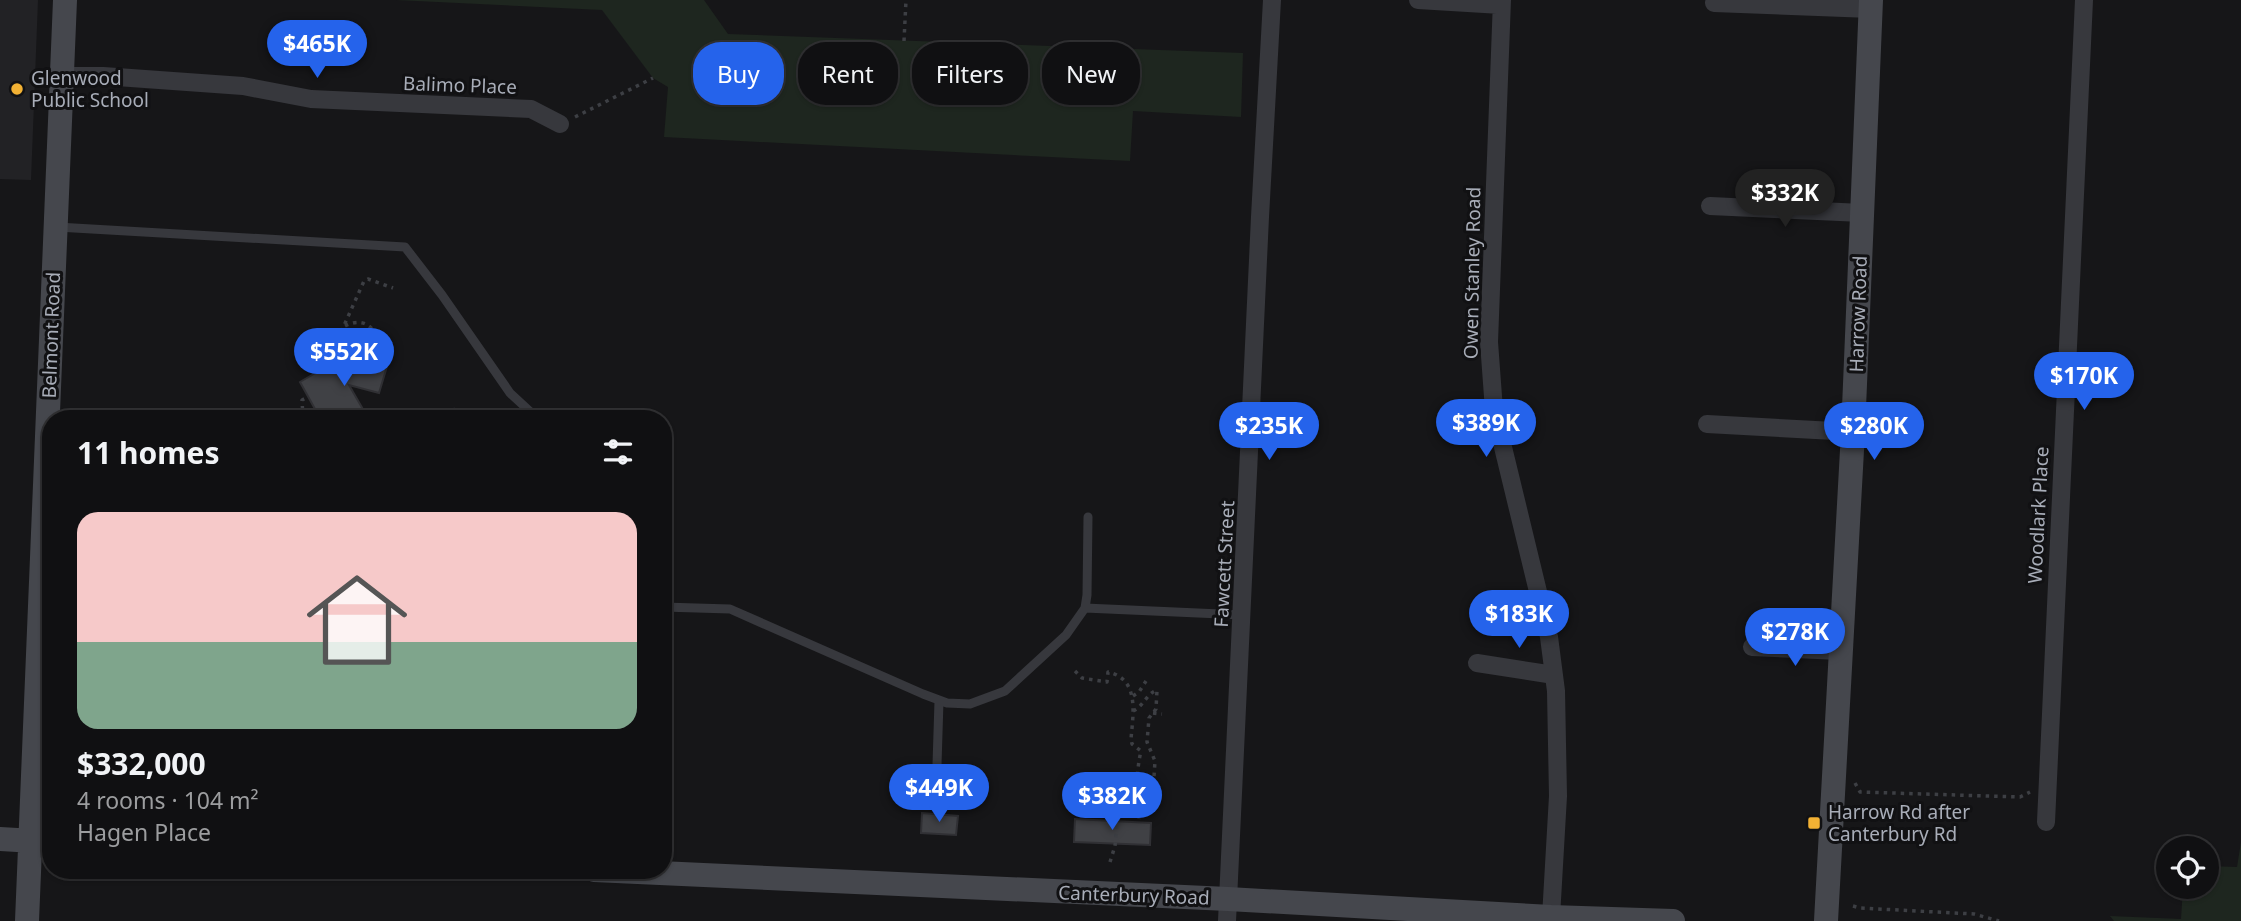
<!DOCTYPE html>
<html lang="en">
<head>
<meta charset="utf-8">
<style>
  :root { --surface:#101012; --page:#19191b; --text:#f1f3f6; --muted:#9c9d9f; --line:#303032; --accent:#2563eb }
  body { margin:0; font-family:"Noto Sans",sans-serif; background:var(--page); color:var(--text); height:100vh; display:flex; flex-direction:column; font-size:26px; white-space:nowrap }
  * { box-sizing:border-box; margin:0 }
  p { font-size:23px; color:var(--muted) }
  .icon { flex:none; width:38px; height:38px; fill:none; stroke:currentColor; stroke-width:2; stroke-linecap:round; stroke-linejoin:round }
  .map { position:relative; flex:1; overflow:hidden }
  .details { position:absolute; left:42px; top:410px; width:630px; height:469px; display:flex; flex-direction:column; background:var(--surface); border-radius:28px; box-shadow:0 2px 5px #0004,0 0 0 2px var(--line) }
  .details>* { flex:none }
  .hud { position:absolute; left:693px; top:42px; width:665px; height:63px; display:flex; gap:14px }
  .buttons { position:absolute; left:2156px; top:836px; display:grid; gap:14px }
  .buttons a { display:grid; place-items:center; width:63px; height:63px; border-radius:50%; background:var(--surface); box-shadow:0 2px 5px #0004,0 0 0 2px var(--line); font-size:35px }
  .price { position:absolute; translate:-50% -60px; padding:0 16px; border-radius:24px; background:var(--accent); color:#fff; font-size:23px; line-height:46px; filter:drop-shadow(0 2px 4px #0008) }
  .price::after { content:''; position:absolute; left:50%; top:42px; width:21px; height:16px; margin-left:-10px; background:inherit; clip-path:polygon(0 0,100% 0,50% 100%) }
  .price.active { background:#222; color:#fff }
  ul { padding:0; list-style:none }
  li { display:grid; align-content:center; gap:14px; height:371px; padding:0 35px }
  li+li { border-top:2px solid var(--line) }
  li span { display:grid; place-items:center; height:217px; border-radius:21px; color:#555 }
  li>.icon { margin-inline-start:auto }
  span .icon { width:126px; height:126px; fill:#fffc; stroke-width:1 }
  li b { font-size:30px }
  h2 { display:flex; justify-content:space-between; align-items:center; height:84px; padding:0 35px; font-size:30px }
  .pill { padding:0 24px; border-radius:28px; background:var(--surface); box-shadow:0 2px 5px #0004,0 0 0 2px var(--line); font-size:24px; line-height:63px }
  .pill.active { background:var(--accent); color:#fff }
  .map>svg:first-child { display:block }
</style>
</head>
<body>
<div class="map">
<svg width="2241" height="921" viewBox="0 0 2241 921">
  <rect width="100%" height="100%" fill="#161618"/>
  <path fill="#222225" d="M0,0H38L31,180L0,179Z"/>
  <path fill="#1e261f" d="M396,0H704L728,34L1243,53L1241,117L1133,111L1130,161L664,137L668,87L653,78L602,10Z
    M2241,842V921H2114L2110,916L2181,919L2183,887H2207V866L2237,867Z"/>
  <path fill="#404145" stroke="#303034" stroke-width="2" d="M356,354L388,363L379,393L349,385L368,418H320L300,382L336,361L346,379Z
    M922,813L958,816L956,835L921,833Z
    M1075,819L1151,823L1150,845L1074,842Z"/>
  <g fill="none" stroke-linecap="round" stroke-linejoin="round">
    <path stroke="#3d3f44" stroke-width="3.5" stroke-dasharray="3.5 5" stroke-linecap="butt" d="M904,41L906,0
      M575,117L653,78
      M345,326C370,313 383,338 379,360
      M334,354L342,351
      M325,367V359L334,354L333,350L364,281L368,279L393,288
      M453,408L454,418
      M303,418L302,400L308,397
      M1075,671L1082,678L1107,682L1108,672C1140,679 1133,714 1131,739L1132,744L1141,751C1135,776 1141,788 1118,806
      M1133,696L1139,692L1146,681
      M1133,711C1144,706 1146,694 1157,690L1156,709L1149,718L1147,742L1155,761L1153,792
      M1153,713L1162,714
      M1108,776V797L1098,799L1097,805L1119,806
      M1855,783L1860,792L2020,797L2030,792
      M1135,803L1140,811L1139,819
      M1097,817V805
      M1110,862L1115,846L1117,822L1124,806L1138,801L1148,792L1163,793
      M1853,906L1860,908L1974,914L1999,921"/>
    <path stroke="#37383d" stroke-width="9" d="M57,227L405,247L442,295L510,393L537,418
      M663,463L664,464
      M663,607L730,609L923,694L947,703L970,704L1005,691L1066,635L1085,608L1087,595L1088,517
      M1085,608L1243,615
      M936,797L939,701"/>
    <path stroke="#37383d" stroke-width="18" d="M1418,0L1501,5
      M1502,0L1489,342L1494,410L1549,637L1556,691L1558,796L1551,917
      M1714,3L1871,9
      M61,76H103L243,86L311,99L531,109L560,124
      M1710,206L1862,213
      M1707,424L1853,432
      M1752,647L1840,651
      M1477,663L1554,675
      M2046,822L2084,0
      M1227,921L1260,217L1272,0"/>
    <path stroke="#45474d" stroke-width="24" d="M0,839L51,842
      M594,870L1228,899L1551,917L1673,921
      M27,921L65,0
      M1826,921L1853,432L1871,0"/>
  </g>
  <g fill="#f2b134" stroke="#111113" stroke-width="2.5">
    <circle cx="17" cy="89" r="7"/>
    <rect x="1807" y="816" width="14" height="14" rx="3.5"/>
  </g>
  <g text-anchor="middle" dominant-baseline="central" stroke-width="6" stroke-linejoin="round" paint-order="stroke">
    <g font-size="19" fill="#a8adb8" stroke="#111113" text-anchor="start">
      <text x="31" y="78">Glenwood<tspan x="31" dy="22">Public School</tspan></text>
      <text x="1828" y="812">Harrow Rd after<tspan x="1828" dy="22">Canterbury Rd</tspan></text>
    </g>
    <g font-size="19" fill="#a8adb8" stroke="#111113">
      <text transform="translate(460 85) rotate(2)">Balimo Place</text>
      <text transform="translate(1472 273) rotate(-89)">Owen Stanley Road</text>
      <text transform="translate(1858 314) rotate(-88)">Harrow Road</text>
      <text transform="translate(51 335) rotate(-88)">Belmont Road</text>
      <text transform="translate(2038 515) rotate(-87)">Woodlark Place</text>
      <text transform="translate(1224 564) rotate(-87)">Fawcett Street</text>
      <text transform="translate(1134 895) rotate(2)">Canterbury Road</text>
    </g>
  </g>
</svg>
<div class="buttons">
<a><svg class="icon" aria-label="locate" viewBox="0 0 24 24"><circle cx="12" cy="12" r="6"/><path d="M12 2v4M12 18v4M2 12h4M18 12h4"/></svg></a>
</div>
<b class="price" style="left:317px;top:80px">$465K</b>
<b class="price active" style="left:1785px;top:229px">$332K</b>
<b class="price" style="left:344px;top:388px">$552K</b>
<b class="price" style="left:2084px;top:412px">$170K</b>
<b class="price" style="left:1486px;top:459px">$389K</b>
<b class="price" style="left:1269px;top:462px">$235K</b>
<b class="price" style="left:1874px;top:462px">$280K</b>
<b class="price" style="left:1519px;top:650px">$183K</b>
<b class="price" style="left:1795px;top:668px">$278K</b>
<b class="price" style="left:939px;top:824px">$449K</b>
<b class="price" style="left:1112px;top:832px">$382K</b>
<div class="hud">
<a class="pill active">Buy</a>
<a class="pill">Rent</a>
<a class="pill">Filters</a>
<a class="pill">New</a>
</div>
<section class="details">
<h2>11 homes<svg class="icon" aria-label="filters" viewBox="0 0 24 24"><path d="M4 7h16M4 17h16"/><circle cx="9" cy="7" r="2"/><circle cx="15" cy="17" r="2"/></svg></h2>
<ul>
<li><span style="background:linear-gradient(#f6c9c9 60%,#7fa58c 0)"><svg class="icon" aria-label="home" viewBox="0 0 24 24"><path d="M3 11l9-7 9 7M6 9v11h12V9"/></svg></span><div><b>$332,000</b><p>4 rooms · 104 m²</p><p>Hagen Place</p></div></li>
</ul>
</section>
</div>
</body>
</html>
